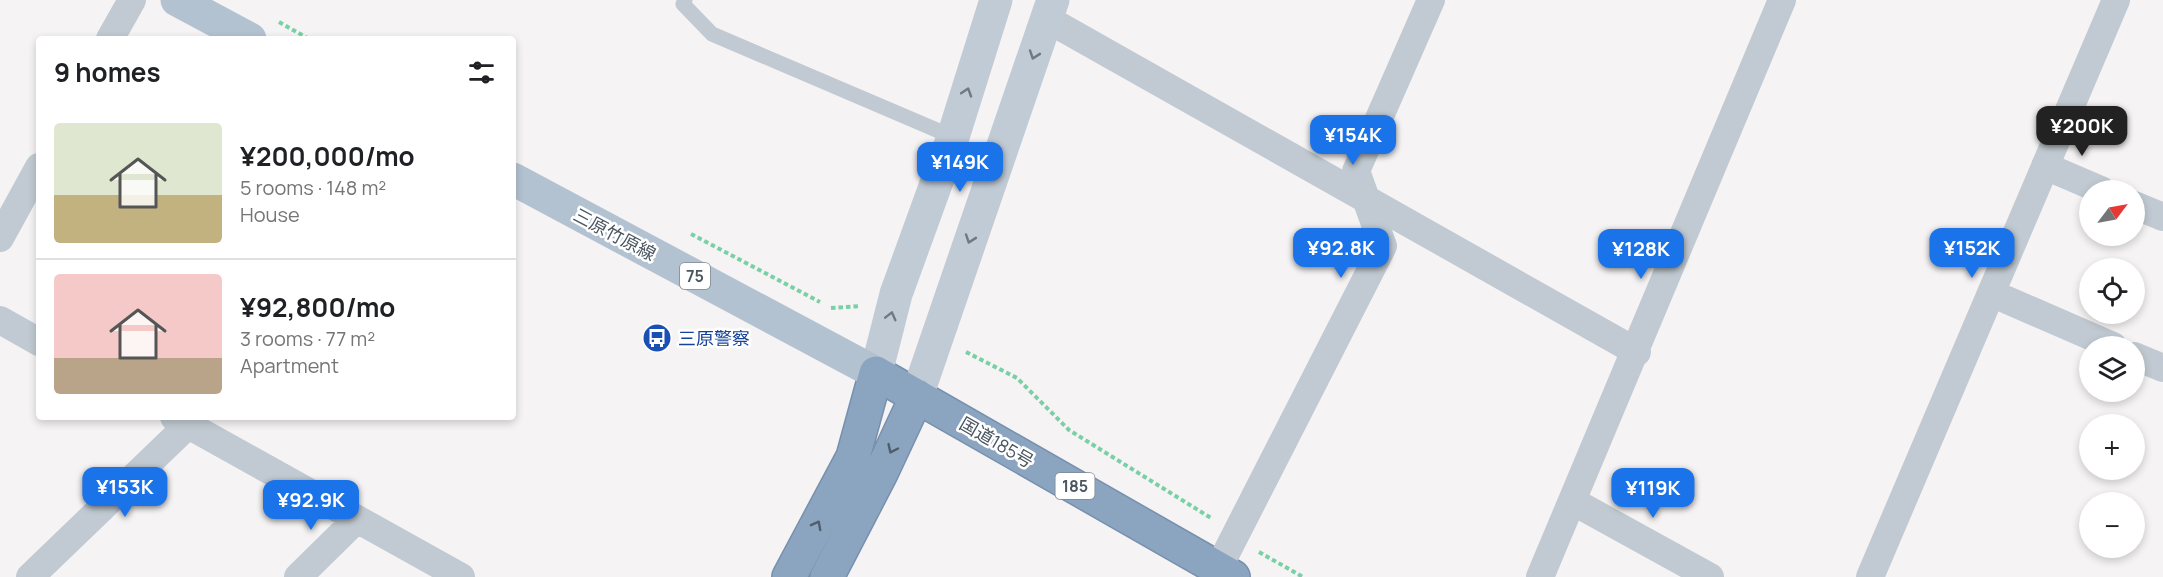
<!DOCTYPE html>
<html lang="en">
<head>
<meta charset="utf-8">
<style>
  :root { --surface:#fff; --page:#f2f2f2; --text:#202124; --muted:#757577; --line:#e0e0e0; --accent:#1a73e8 }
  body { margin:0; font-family:Manrope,"Noto Sans JP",sans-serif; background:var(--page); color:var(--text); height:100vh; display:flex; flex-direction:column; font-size:22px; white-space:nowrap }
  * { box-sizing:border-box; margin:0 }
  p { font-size:20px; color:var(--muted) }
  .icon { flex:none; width:33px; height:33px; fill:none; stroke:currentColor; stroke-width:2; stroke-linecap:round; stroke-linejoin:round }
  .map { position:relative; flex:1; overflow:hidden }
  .panel { position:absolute; left:36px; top:36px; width:480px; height:384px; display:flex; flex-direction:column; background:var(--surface); border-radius:6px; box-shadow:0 3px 9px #0003 }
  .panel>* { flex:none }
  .needle { width:39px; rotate:58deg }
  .buttons { position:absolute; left:2079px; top:180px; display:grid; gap:12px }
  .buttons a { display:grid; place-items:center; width:66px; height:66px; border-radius:50%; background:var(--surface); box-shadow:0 3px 9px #0003; font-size:30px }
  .price { position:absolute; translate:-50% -51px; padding:0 14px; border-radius:12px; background:var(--accent); color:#fff; font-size:20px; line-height:39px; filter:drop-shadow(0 2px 3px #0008) }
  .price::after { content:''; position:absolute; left:50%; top:36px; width:18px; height:14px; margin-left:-9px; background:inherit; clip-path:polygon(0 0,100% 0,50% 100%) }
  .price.active { background:#222; color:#fff }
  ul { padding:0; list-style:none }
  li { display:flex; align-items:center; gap:18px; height:150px; padding:0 18px }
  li+li { border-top:2px solid var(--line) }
  li span { display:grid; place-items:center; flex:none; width:168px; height:120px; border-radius:6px; color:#555 }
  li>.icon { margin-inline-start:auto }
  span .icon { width:72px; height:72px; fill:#fffc; stroke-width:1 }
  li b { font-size:26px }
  h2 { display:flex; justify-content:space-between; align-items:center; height:72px; padding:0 18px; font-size:26px }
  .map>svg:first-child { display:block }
</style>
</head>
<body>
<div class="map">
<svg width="2163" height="577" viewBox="0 0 2163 577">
  <rect width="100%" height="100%" fill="#f5f3f3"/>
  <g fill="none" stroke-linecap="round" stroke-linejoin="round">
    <g stroke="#7690ad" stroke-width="36">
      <path id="highway" d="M789,577L853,457L876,373L1233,577
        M827,577L881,473L917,396"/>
    </g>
    <path stroke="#7ad0a6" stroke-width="4" stroke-dasharray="4.5 3" stroke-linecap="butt" d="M279,22L309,39
      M691,234L820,302
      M831,308L860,306
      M966,352L1017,378L1069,430L1211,518
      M1259,552L1303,577"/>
    <path stroke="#c1cad2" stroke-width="15" d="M685,0L683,4L712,34L953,137"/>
    <path stroke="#c1cad2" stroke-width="28" d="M1047,19L1637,352
      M110,39L132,0
      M2045,166L2101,190
      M2134,205L2163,217
      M0,238L39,167
      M1991,293L2113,346
      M0,320L39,342
      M2134,356L2163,368
      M174,417L461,577
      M1574,502L1710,577
      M1218,569L1383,246L1356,171L1431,0
      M30,577L188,425
      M298,577L357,519
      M1540,577L1782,0
      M1870,577L2116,0"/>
    <path stroke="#c1cbd6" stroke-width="33" d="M876,373L896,294L953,137L996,0
      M917,396L1053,0"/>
    <path stroke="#b3c2d1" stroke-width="33" d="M177,0L250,39
      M513,179L876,373"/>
    <use href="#highway" stroke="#8ba5c1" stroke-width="33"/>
  </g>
  <defs><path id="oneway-chevron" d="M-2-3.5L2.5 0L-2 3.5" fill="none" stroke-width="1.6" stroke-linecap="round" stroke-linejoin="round" transform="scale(1.5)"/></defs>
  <g stroke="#6e7984">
    <use href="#oneway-chevron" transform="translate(1034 55) rotate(109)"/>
    <use href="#oneway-chevron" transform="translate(967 92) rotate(-72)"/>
    <use href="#oneway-chevron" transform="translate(970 239) rotate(109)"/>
    <use href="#oneway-chevron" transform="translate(891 316) rotate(-76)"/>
  </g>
  <g stroke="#505e6b">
    <use href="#oneway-chevron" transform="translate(892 449) rotate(115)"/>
    <use href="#oneway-chevron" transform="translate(817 525) rotate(-62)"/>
  </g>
  <defs>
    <g id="bus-disc" transform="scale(1.5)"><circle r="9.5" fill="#1a4fb4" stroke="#fff"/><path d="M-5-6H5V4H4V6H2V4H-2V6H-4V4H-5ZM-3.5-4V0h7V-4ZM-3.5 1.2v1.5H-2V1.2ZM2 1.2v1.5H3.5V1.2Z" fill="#fff"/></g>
  </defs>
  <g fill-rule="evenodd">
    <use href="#bus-disc" x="657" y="338"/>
  </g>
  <g text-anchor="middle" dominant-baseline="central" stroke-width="5" stroke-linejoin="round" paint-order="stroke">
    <g fill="#fff" stroke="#808990" stroke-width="1.5">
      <rect x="680" y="263" width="30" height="26" rx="4.5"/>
      <rect x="1055.5" y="473" width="39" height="26" rx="4.5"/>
    </g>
    <g font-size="16" font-weight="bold" fill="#4a5661">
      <text x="695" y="276">75</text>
      <text x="1075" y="486">185</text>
    </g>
    <g font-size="18" fill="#4a5661" stroke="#fff">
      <text transform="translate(615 234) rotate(28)">三原竹原線</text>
      <text transform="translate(997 442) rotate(30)">国道185号</text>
    </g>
    <g font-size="18" fill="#164399" stroke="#fff" text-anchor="start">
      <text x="678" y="338">三原警察</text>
    </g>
  </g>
</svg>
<div class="buttons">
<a><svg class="needle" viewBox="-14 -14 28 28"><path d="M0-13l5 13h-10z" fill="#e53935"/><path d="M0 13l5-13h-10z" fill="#757577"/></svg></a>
<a><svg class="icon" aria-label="locate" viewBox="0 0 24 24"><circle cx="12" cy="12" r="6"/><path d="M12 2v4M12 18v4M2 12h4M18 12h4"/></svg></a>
<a><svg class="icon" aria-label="layers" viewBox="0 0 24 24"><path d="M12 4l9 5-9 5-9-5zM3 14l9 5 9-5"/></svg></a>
<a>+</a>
<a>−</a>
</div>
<b class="price active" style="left:2082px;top:157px">¥200K</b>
<b class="price" style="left:1353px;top:166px">¥154K</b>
<b class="price" style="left:960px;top:193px">¥149K</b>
<b class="price" style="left:1341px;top:279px">¥92.8K</b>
<b class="price" style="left:1972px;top:279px">¥152K</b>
<b class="price" style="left:1641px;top:280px">¥128K</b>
<b class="price" style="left:125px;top:518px">¥153K</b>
<b class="price" style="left:1653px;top:519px">¥119K</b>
<b class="price" style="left:311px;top:531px">¥92.9K</b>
<section class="panel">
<h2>9 homes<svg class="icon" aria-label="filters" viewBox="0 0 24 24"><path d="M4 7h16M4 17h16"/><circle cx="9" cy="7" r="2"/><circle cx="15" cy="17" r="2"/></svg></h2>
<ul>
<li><span style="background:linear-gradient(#dfe7d0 60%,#c2b280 0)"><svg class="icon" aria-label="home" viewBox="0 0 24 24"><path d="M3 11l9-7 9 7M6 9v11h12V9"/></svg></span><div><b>¥200,000/mo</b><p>5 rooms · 148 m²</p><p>House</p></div></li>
<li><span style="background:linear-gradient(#f6c9c9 70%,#b9a48a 0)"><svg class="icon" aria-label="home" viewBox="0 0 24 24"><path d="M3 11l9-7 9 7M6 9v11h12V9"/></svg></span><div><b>¥92,800/mo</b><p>3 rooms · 77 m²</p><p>Apartment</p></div></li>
</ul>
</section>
</div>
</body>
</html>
